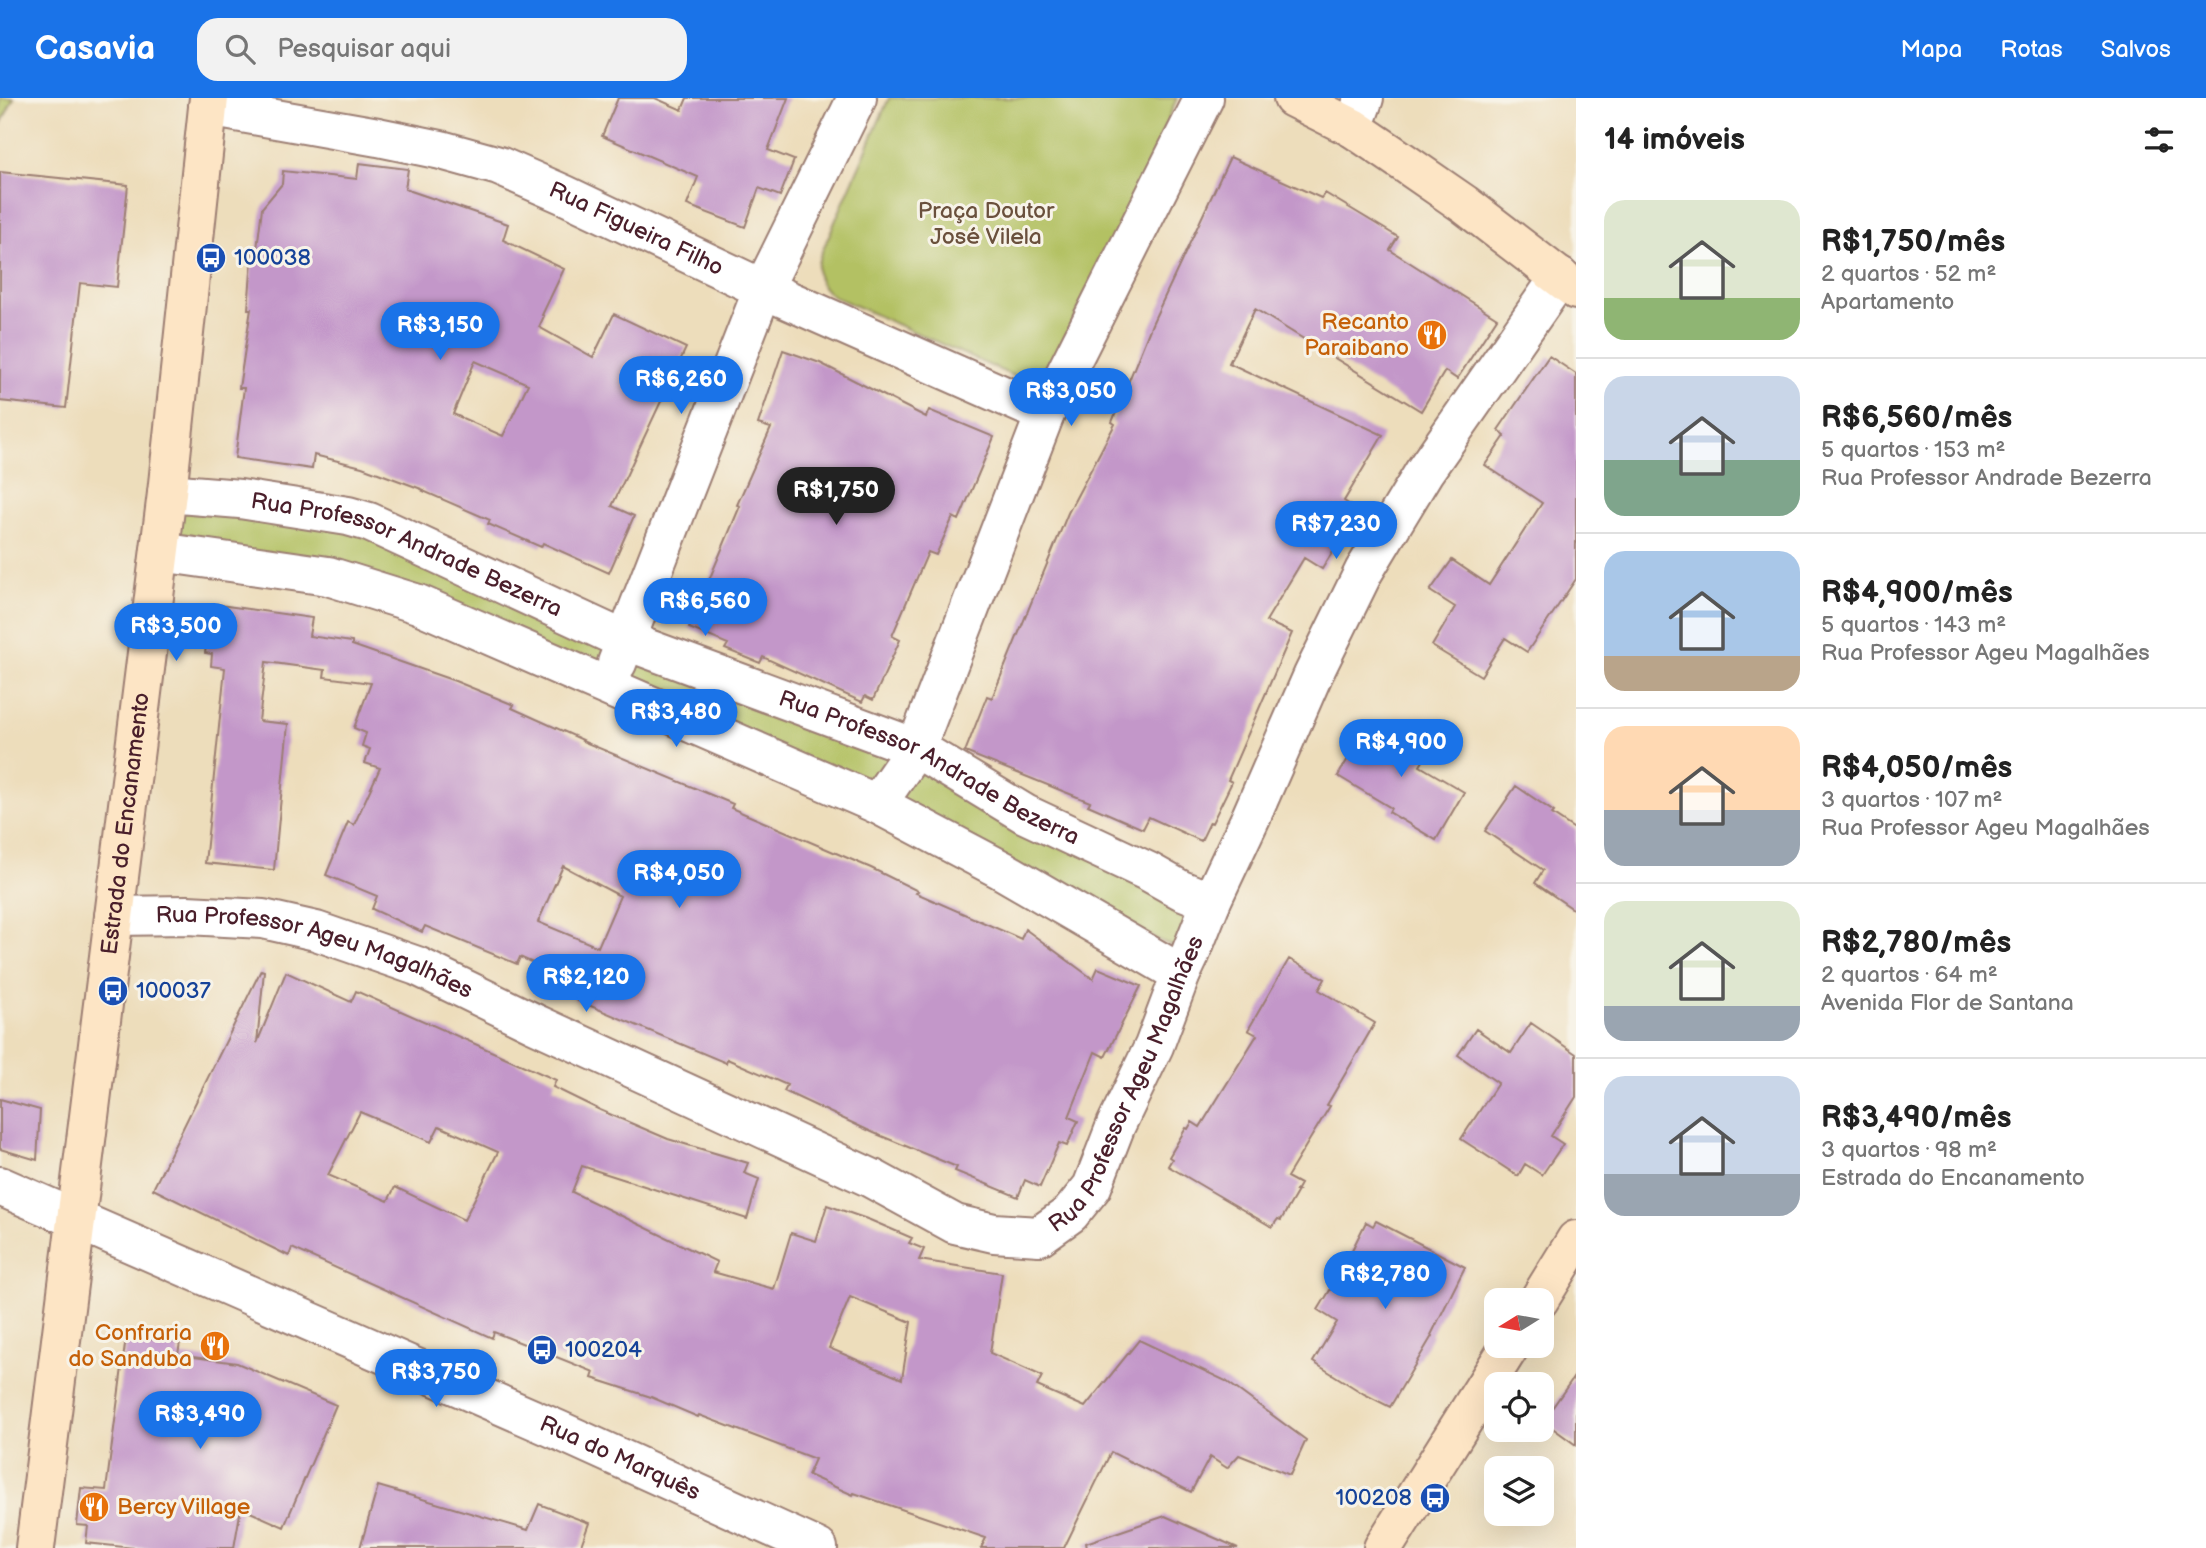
<!DOCTYPE html>
<html lang="pt">
<head>
<meta charset="utf-8">
<style>
  :root { --surface:#fff; --page:#f2f2f2; --text:#222; --muted:#767676; --line:#e0e0e0; --accent:#1a73e8 }
  body { margin:0; font-family:"Balsamiq Sans",sans-serif; background:var(--page); color:var(--text); height:100vh; display:flex; flex-direction:column; font-size:26px; white-space:nowrap }
  * { box-sizing:border-box; margin:0 }
  p { font-size:23px; color:var(--muted) }
  .icon { flex:none; width:38px; height:38px; fill:none; stroke:currentColor; stroke-width:2; stroke-linecap:round; stroke-linejoin:round }
  .map { position:relative; flex:1; overflow:hidden }
  .sheet { display:flex; flex-direction:column; background:var(--surface); width:630px }
  .sheet>* { flex:none }
  .needle { width:46px; rotate:259deg }
  .tools { position:absolute; left:1484px; top:1190px; display:grid; gap:14px }
  .tools a { display:grid; place-items:center; width:70px; height:70px; border-radius:14px; background:var(--surface); box-shadow:0 7px 28px #0002; font-size:35px }
  .price { position:absolute; translate:-50% -60px; padding:0 16px; border-radius:24px; background:var(--accent); color:#fff; font-size:23px; line-height:46px; filter:drop-shadow(0 2px 4px #0008) }
  .price::after { content:''; position:absolute; left:50%; top:42px; width:21px; height:16px; margin-left:-10px; background:inherit; clip-path:polygon(0 0,100% 0,50% 100%) }
  .price.current { background:#222; color:#fff }
  ul { padding:0; list-style:none }
  li { display:flex; align-items:center; gap:21px; height:175px; padding:0 28px }
  li+li { border-top:2px solid var(--line) }
  li span { display:grid; place-items:center; flex:none; width:196px; height:140px; border-radius:21px; color:#555 }
  li>.icon { margin-inline-start:auto }
  span .icon { width:84px; height:84px; fill:#fffc; stroke-width:1 }
  li b { font-size:30px }
  h2 { display:flex; justify-content:space-between; align-items:center; height:84px; padding:0 28px; font-size:30px }
  header { display:flex; align-items:center; gap:42px; box-sizing:border-box; height:98px; padding:0 35px; background:var(--accent); color:#fff }
  header strong { font-size:33px }
  nav { display:flex; gap:38px; margin-inline-start:auto; font-size:24px }
  .search { width:490px; height:63px; background:var(--page); display:flex; align-items:center; gap:18px; box-sizing:border-box; padding:0 24px; border-radius:21px; color:var(--muted); font-size:26px }
  main { display:flex; flex:1; min-height:0 }
  .map>svg:first-child { display:block }
</style>
</head>
<body>
<header>
<strong>Casavia</strong>
<div class="search"><svg class="icon" aria-label="search" viewBox="0 0 24 24"><circle cx="10" cy="10" r="6"/><path d="M15 15l6 6"/></svg>Pesquisar aqui</div>
<nav><a>Mapa</a><a>Rotas</a><a>Salvos</a></nav>
</header>
<main>
<div class="map">
<svg width="1576" height="1450" viewBox="0 0 1576 1450">
  <rect width="100%" height="100%" fill="#f7f3e8"/>
  <filter id="ink" filterUnits="userSpaceOnUse"><feTurbulence type="fractalNoise" baseFrequency=".0143" numOctaves="2"/><feDisplacementMap in="SourceGraphic" scale="14" xChannelSelector="R" yChannelSelector="G"/><feConvolveMatrix kernelMatrix="1 2 1 2 8 2 1 2 1" color-interpolation-filters="sRGB"/></filter>
  <filter id="wash" filterUnits="userSpaceOnUse"><feTurbulence type="fractalNoise" baseFrequency=".00686" numOctaves="4" result="noise"/><feDisplacementMap in="SourceGraphic" scale="28" xChannelSelector="R" yChannelSelector="G"/><feGaussianBlur stdDeviation="1.57" result="paint"/><feColorMatrix in="noise" values="0 0 0 0 0 0 0 0 0 0 0 0 0 0 0 0 0 1.4 0 .05"/><feComposite in="paint" operator="in"/></filter>
  <g filter="url(#wash)">
    <rect width="100%" height="100%" fill="#edddbb"/>
    <path fill="#b3c163" stroke="#7e7047" stroke-width="2" d="M0,0H14L0,28Z
      M889,0H1177L1148,69L1044,283L1029,285L833,198C818,187 814,175 820,158Z
      M167,395L319,414L916,650L1200,806L1196,859L418,506L160,454Z"/>
    <g id="blocks">
      <path fill="#c397c9" fill-rule="evenodd" d="M618,0H655L682,12L687,0H788L768,52L794,62L780,98L759,90L745,129L687,107L698,79L602,38Z
        M1230,59L1321,100L1325,95L1398,139L1390,152L1497,220L1457,281L1445,273L1421,313L1255,211L1229,265L1383,337L1344,403L1358,412L1322,471L1304,460L1266,523L1292,535L1228,682L1232,684L1212,725L1210,724L1201,743L1149,719L1143,731L1088,707L1090,704L965,654L987,598L992,600L1068,415L1115,326L1112,324L1152,226Z
        M359,65L408,71L405,91L508,126L503,142L564,171L542,217L544,218L539,229L593,259L614,216L686,250L612,408L634,418L609,475L543,445L541,449L488,426L490,422L423,393L424,392L362,369L314,357L312,371L235,360L244,290H239L251,211H248L253,150L257,151L262,110L282,86L283,73L357,81ZM475,263L528,286L503,338L453,316Z
        M0,74L128,87L117,189L80,185L66,310L0,303Z
        M783,252L820,265L926,319L929,312L994,339L959,422L953,419L936,457L928,454L892,538L900,542L873,602L865,598L862,604L763,559L760,565L725,551L728,546L689,530L740,408L737,407L771,330L758,326Z
        M1549,258L1576,276V481L1527,554L1505,540L1481,578L1432,548L1455,509L1430,493L1452,462L1489,487L1542,405L1485,367L1505,338L1498,332Z
        M213,506L312,520L309,538L352,544V547L455,583L514,607L512,610L583,642L582,643L733,706L731,710L871,770L918,793L916,795L1021,841L1025,831L1093,881L1098,870L1141,888L1105,959L1095,954L1069,1019L1078,1023L1067,1048L1059,1045L1040,1089L1025,1082L1018,1099L955,1073L957,1069L874,1035L784,993L787,987L727,961L726,965L574,901L580,886L520,859L517,866L425,828L422,834L372,811L377,798L326,777L348,724L354,727L380,670L365,665L370,651L362,648L366,635L354,630L371,585L324,579L325,572L266,564L259,623L288,626L274,772L205,765L225,570L211,568L212,556L205,555ZM563,768L620,798L598,849L538,824Z
        M1368,626L1388,637L1393,629L1431,650L1420,668L1464,694L1436,742L1389,714L1391,710L1338,678Z
        M1516,688L1554,714L1552,716L1576,732V813L1535,785L1543,772L1485,733Z
        M1289,861L1325,881L1319,892L1375,925L1327,1007L1330,1008L1287,1079L1300,1086L1296,1093H1298L1281,1122L1278,1121L1272,1129L1168,1068L1172,1061L1169,1059L1186,1030L1188,1031L1192,1024L1200,1029L1257,937L1248,932Z
        M261,872L264,873L257,945L286,874L351,904L356,893L556,982L553,989L600,1012L668,1041L748,1065L744,1075L759,1081L747,1121L582,1068L572,1094L717,1164L713,1174L774,1191L791,1135L816,1143L827,1107L870,1122L912,1140L909,1145L924,1151L919,1162L1002,1175L990,1255L1042,1278L1037,1288L1085,1309L1139,1242L1226,1283L1306,1342L1290,1377L1239,1357L1227,1370L1210,1359L1191,1394L1111,1354L1064,1450H981L986,1440L854,1395L853,1397L808,1377L815,1361L699,1317L698,1319L651,1299L592,1280L594,1274L494,1234L492,1240L292,1150L289,1158L153,1091ZM360,1014L431,1044L439,1028L498,1054L464,1122L395,1089L388,1103L328,1077ZM850,1199L911,1224L902,1281L829,1250Z
        M1531,925L1576,956V999L1551,1038L1563,1046L1542,1077L1525,1066L1518,1078L1461,1041L1498,985L1458,957L1476,931L1511,955Z
        M0,1001L40,1012L37,1062L0,1051Z
        M1376,1123L1465,1169L1431,1237L1432,1238L1390,1309L1364,1296L1313,1264L1337,1224L1318,1212L1341,1174L1366,1124L1373,1128Z
        M126,1239L180,1244L178,1257L237,1265L336,1307L284,1429L241,1410L234,1450H134L86,1445L88,1428L77,1427L81,1390L106,1392Z
        M1576,1276V1347L1543,1323Z
        M378,1388L528,1432L539,1406L589,1425L580,1450H360Z
        M1165,1418L1238,1450H1087L1086,1445Z"/>
    </g>
  </g>
  <g filter="url(#ink)">
    <use href="#blocks" fill-opacity="0" stroke="#9c7e73" stroke-width="2"/>
    <g fill="none" stroke-linecap="round" stroke-linejoin="round">
      <g stroke="#9c7e73" stroke-width="42">
        <g id="minor">
          <path id="s1" d="M208,9L378,39L441,52L499,68L565,97L763,191L1045,316"/>
          <path id="s2" d="M167,395L240,401L348,418L369,424L624,542L916,650L1025,716L1149,774L1181,792L1211,804"/>
          <path d="M160,454L328,478L418,506L877,706L1002,772L1181,876"/>
          <path d="M617,565L763,191L857,0"/>
          <path d="M877,706L916,650L1045,316L1204,0"/>
          <path id="s3" d="M114,818L187,817L263,821L316,833L417,868L534,925L871,1080L955,1126L994,1135L1039,1138L1070,1116L1092,1089L1116,1027L1154,948L1181,876L1190,857L1211,804L1251,719L1313,577L1364,473L1424,374L1560,179"/>
        </g>
      </g>
      <g stroke="#9c7e73" stroke-width="42">
        <g id="tertiary">
          <path d="M1353,30L1364,0"/>
          <path id="s4" d="M0,1088L558,1332L818,1450"/>
        </g>
      </g>
      <g stroke="#9c7e73" stroke-width="42">
        <g id="secondary">
          <path d="M1293,0L1353,30L1393,57L1464,106L1576,192"/>
          <path d="M1539,1202L1576,1142"/>
          <path id="s5" d="M35,1450L167,395L209,0"/>
          <path d="M1383,1450L1510,1248"/>
        </g>
      </g>
      <use href="#minor" stroke="#fff" stroke-width="38"/>
      <use href="#tertiary" stroke="#fff" stroke-width="38"/>
      <use href="#secondary" stroke="#fde5c5" stroke-width="38"/>
    </g>
  </g>
  <defs>
    <g id="bus-disc" transform="scale(1.575)"><circle r="9.5" fill="#1a4fb4" stroke="#f7f3e8"/><path d="M-5-6H5V4H4V6H2V4H-2V6H-4V4H-5ZM-3.5-4V0h7V-4ZM-3.5 1.2v1.5H-2V1.2ZM2 1.2v1.5H3.5V1.2Z" fill="#fff"/></g>
    <g id="restaurant-disc" transform="scale(1.575)"><circle r="9.5" fill="#e8710a" stroke="#f7f3e8"/><path d="M-5-6h1v4h1v-4h1v4h1v-4h1v5L-1.5 .5V6h-2V.5L-5-1ZM5-6V6H3V1.5H1.5Q1.5-4 5-6Z" fill="#fff"/></g>
  </defs>
  <g fill-rule="evenodd">
    <use href="#bus-disc" x="211" y="160"/>
    <use href="#restaurant-disc" x="1432" y="237"/>
    <use href="#bus-disc" x="113" y="893"/>
    <use href="#restaurant-disc" x="215" y="1248"/>
    <use href="#bus-disc" x="542" y="1252"/>
    <use href="#bus-disc" x="1435" y="1400"/>
    <use href="#restaurant-disc" x="94" y="1409"/>
  </g>
  <g text-anchor="middle" dominant-baseline="central" stroke-width="6" stroke-linejoin="round" paint-order="stroke">
    <g font-size="23" fill="#6a503c" stroke="#f7f3e8">
      <text x="986" y="113">Praça Doutor<tspan x="986" dy="26">José Vilela</tspan></text>
    </g>
    <g font-size="23" fill="#4a1f2b" stroke="#f7f3e8">
      <text stroke="none"><textPath href="#s1" startOffset="448">Rua Figueira Filho</textPath></text>
      <text stroke="none"><textPath href="#s2" startOffset="250">Rua Professor Andrade Bezerra</textPath></text>
      <text stroke="none"><textPath href="#s2" startOffset="817">Rua Professor Andrade Bezerra</textPath></text>
      <text stroke="none"><textPath href="#s5" startOffset="730">Estrada do Encanamento</textPath></text>
      <text stroke="none"><textPath href="#s3" startOffset="206">Rua Professor Ageu Magalhães</textPath></text>
      <text stroke="none"><textPath href="#s3" startOffset="1172">Rua Professor Ageu Magalhães</textPath></text>
      <text stroke="none"><textPath href="#s4" startOffset="677">Rua do Marquês</textPath></text>
    </g>
    <g font-size="23" fill="#164399" stroke="#f7f3e8" text-anchor="start">
      <text x="234" y="160">100038</text>
      <text x="136" y="893">100037</text>
      <text x="565" y="1252">100204</text>
      <text x="1412" y="1400" text-anchor="end">100208</text>
    </g>
    <g font-size="23" fill="#c56008" stroke="#f7f3e8" text-anchor="end">
      <text x="1409" y="224">Recanto<tspan x="1409" dy="26">Paraibano</tspan></text>
      <text x="192" y="1235">Confraria<tspan x="192" dy="26">do Sanduba</tspan></text>
      <text x="117" y="1409" text-anchor="start">Bercy Village</text>
    </g>
  </g>
</svg>
<div class="tools">
<a><svg class="needle" viewBox="-14 -14 28 28"><path d="M0-13l5 13h-10z" fill="#e53935"/><path d="M0 13l5-13h-10z" fill="#767676"/></svg></a>
<a><svg class="icon" aria-label="locate" viewBox="0 0 24 24"><circle cx="12" cy="12" r="6"/><path d="M12 2v4M12 18v4M2 12h4M18 12h4"/></svg></a>
<a><svg class="icon" aria-label="layers" viewBox="0 0 24 24"><path d="M12 4l9 5-9 5-9-5zM3 14l9 5 9-5"/></svg></a>
</div>
<b class="price" style="left:440px;top:264px">R$3,150</b>
<b class="price" style="left:681px;top:318px">R$6,260</b>
<b class="price" style="left:1071px;top:330px">R$3,050</b>
<b class="price current" style="left:836px;top:429px">R$1,750</b>
<b class="price" style="left:1336px;top:463px">R$7,230</b>
<b class="price" style="left:705px;top:540px">R$6,560</b>
<b class="price" style="left:176px;top:565px">R$3,500</b>
<b class="price" style="left:676px;top:651px">R$3,480</b>
<b class="price" style="left:1401px;top:681px">R$4,900</b>
<b class="price" style="left:679px;top:812px">R$4,050</b>
<b class="price" style="left:586px;top:916px">R$2,120</b>
<b class="price" style="left:1385px;top:1213px">R$2,780</b>
<b class="price" style="left:436px;top:1311px">R$3,750</b>
<b class="price" style="left:200px;top:1353px">R$3,490</b>
</div>
<section class="sheet">
<h2>14 imóveis<svg class="icon" aria-label="filters" viewBox="0 0 24 24"><path d="M4 7h16M4 17h16"/><circle cx="9" cy="7" r="2"/><circle cx="15" cy="17" r="2"/></svg></h2>
<ul>
<li><span style="background:linear-gradient(#dfe7d0 70%,#8fb573 0)"><svg class="icon" aria-label="home" viewBox="0 0 24 24"><path d="M3 11l9-7 9 7M6 9v11h12V9"/></svg></span><div><b>R$1,750/mês</b><p>2 quartos · 52 m²</p><p>Apartamento</p></div></li>
<li><span style="background:linear-gradient(#c9d6e8 60%,#7fa58c 0)"><svg class="icon" aria-label="home" viewBox="0 0 24 24"><path d="M3 11l9-7 9 7M6 9v11h12V9"/></svg></span><div><b>R$6,560/mês</b><p>5 quartos · 153 m²</p><p>Rua Professor Andrade Bezerra</p></div></li>
<li><span style="background:linear-gradient(#a9c7e8 75%,#b9a48a 0)"><svg class="icon" aria-label="home" viewBox="0 0 24 24"><path d="M3 11l9-7 9 7M6 9v11h12V9"/></svg></span><div><b>R$4,900/mês</b><p>5 quartos · 143 m²</p><p>Rua Professor Ageu Magalhães</p></div></li>
<li><span style="background:linear-gradient(#ffd9b3 60%,#9aa5b1 0)"><svg class="icon" aria-label="home" viewBox="0 0 24 24"><path d="M3 11l9-7 9 7M6 9v11h12V9"/></svg></span><div><b>R$4,050/mês</b><p>3 quartos · 107 m²</p><p>Rua Professor Ageu Magalhães</p></div></li>
<li><span style="background:linear-gradient(#dfe7d0 75%,#9aa5b1 0)"><svg class="icon" aria-label="home" viewBox="0 0 24 24"><path d="M3 11l9-7 9 7M6 9v11h12V9"/></svg></span><div><b>R$2,780/mês</b><p>2 quartos · 64 m²</p><p>Avenida Flor de Santana</p></div></li>
<li><span style="background:linear-gradient(#c9d6e8 70%,#9aa5b1 0)"><svg class="icon" aria-label="home" viewBox="0 0 24 24"><path d="M3 11l9-7 9 7M6 9v11h12V9"/></svg></span><div><b>R$3,490/mês</b><p>3 quartos · 98 m²</p><p>Estrada do Encanamento</p></div></li>
</ul>
</section>
</main>
</body>
</html>
